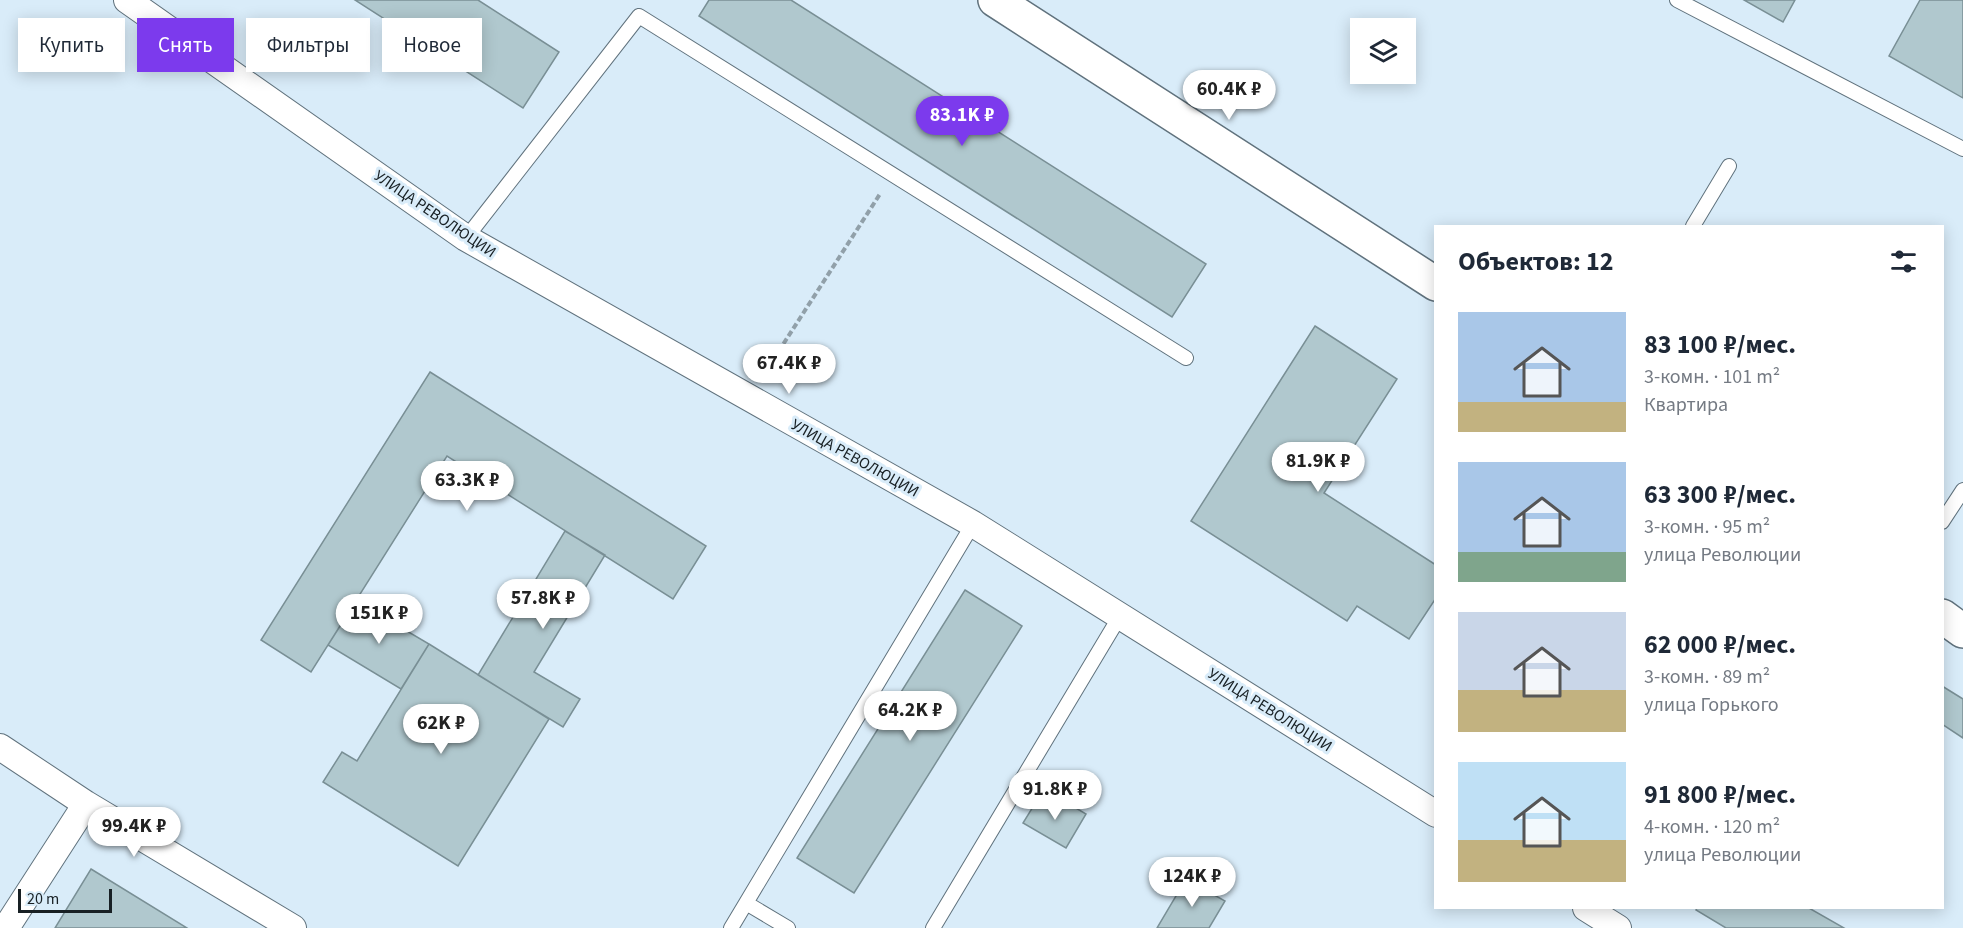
<!DOCTYPE html>
<html lang="ru">
<head>
<meta charset="utf-8">
<style>
  :root { --surface:#fff; --page:#f2f2f3; --text:#1f2937; --muted:#747a83; --accent:#7c3aed }
  body { margin:0; font-family:"Source Sans 3",sans-serif; background:var(--page); color:var(--text); height:100vh; display:flex; flex-direction:column; font-size:22px; white-space:nowrap }
  * { box-sizing:border-box; margin:0 }
  p { font-size:20px; color:var(--muted) }
  .icon { flex:none; width:33px; height:33px; fill:none; stroke:currentColor; stroke-width:2; stroke-linecap:round; stroke-linejoin:round }
  .map { position:relative; flex:1; overflow:hidden }
  .panel { position:absolute; left:1434px; top:225px; width:510px; height:684px; display:flex; flex-direction:column; background:var(--surface); border-radius:0px; box-shadow:0 3px 15px #0003 }
  .panel>* { flex:none }
  .banner { position:absolute; left:18px; top:18px; width:570px; height:54px; display:flex; gap:12px }
  .tools { position:absolute; left:1350px; top:18px; display:grid; gap:12px }
  .tools a { display:grid; place-items:center; width:66px; height:66px; border-radius:0px; background:var(--surface); box-shadow:0 3px 15px #0003; font-size:30px }
  .scale { position:absolute; left:18px; bottom:15px; width:94px; box-sizing:border-box; padding-left:6px; border:3px solid #182024; border-top:0; font-size:16px; line-height:21px; white-space:nowrap; color:#182024; -webkit-text-stroke:4px #d9ecf9; paint-order:stroke }
  .price { position:absolute; translate:-50% -51px; padding:0 14px; border-radius:21px; background:#fff; color:#222; font-size:20px; line-height:39px; filter:drop-shadow(0 2px 3px #0008) }
  .price::after { content:''; position:absolute; left:50%; top:36px; width:18px; height:14px; margin-left:-9px; background:inherit; clip-path:polygon(0 0,100% 0,50% 100%) }
  .price.active { background:var(--accent); color:#fff }
  ul { padding:0; list-style:none }
  li { display:flex; align-items:center; gap:18px; height:150px; padding:0 24px }
  li span { display:grid; place-items:center; flex:none; width:168px; height:120px; border-radius:0px; color:#555 }
  li>.icon { margin-inline-start:auto }
  span .icon { width:72px; height:72px; fill:#fffc; stroke-width:1 }
  li b { font-size:26px }
  h2 { display:flex; justify-content:space-between; align-items:center; height:72px; padding:0 24px; font-size:26px }
  .pill { padding:0 21px; border-radius:0px; background:var(--surface); box-shadow:0 3px 15px #0003; font-size:21px; line-height:54px }
  .pill.active { background:var(--accent); color:#fff }
  .map>svg:first-child { display:block }
</style>
</head>
<body>
<div class="map">
<svg width="1963" height="928" viewBox="0 0 1963 928">
  <rect width="100%" height="100%" fill="#d9ecf9"/>
  <path fill="#b0c8ce" stroke="#798f95" stroke-width="1.5" d="M355,0H478L559,52L523,108Z
    M709,0H791L1206,264L1172,317L699,16Z
    M1744,0H1795L1783,22Z
    M1920,0H1963V98L1889,56Z
    M1315,326L1397,379L1324,493L1436,565V598L1409,639L1357,606L1347,621L1191,521Z
    M430,372L706,546L673,599L447,456L311,672L261,640Z
    M565,531L605,555L534,672L580,699L563,727L478,675Z
    M965,590L1022,626L854,893L797,858Z
    M356,601L429,644L401,689L328,645Z
    M429,644L549,719L458,866L323,782L342,752L357,761Z
    M1942,686L1963,699V738L1942,724Z
    M1039,797L1056,807L1061,799L1086,814L1066,848L1023,823Z
    M91,869L187,928H55Z
    M1186,879L1225,901L1209,928H1157Z
    M1697,908H1809L1844,928H1726L1696,910Z"/>
  <g fill="none" stroke-linecap="round" stroke-linejoin="round">
    <g stroke="#60727d" stroke-width="16">
      <path id="lane" d="M1677,0L1963,149
        M1693,226L1729,166
        M466,238L639,16L1186,358
        M1942,522L1963,490
        M731,928L746,903
        M788,928L746,903L973,524
        M933,928L1120,616"/>
    </g>
    <g stroke="#60727d" stroke-width="28">
      <path id="street" d="M127,0L466,238L973,524L1436,814
        M0,747L86,804L293,928
        M1586,908L1618,928
        M6,928L86,804"/>
    </g>
    <g stroke="#60727d" stroke-width="36">
      <path id="secondary" d="M995,0L1436,284
        M1942,616L1963,631"/>
    </g>
    <path stroke="#91a0a9" stroke-width="4" stroke-dasharray="6 3" stroke-linecap="butt" d="M764,374L880,194"/>
    <use href="#lane" stroke="#fff" stroke-width="14"/>
    <use href="#street" stroke="#fff" stroke-width="26"/>
    <use href="#secondary" stroke="#fff" stroke-width="33"/>
  </g>
  <g text-anchor="middle" dominant-baseline="central" stroke-width="6" stroke-linejoin="round" paint-order="stroke">
    <g font-size="16" fill="#182024" stroke="#d9ecf9">
      <text transform="translate(435 214) rotate(34)">УЛИЦА РЕВОЛЮЦИИ</text>
      <text transform="translate(855 458) rotate(29)">УЛИЦА РЕВОЛЮЦИИ</text>
      <text transform="translate(1270 710) rotate(32)">УЛИЦА РЕВОЛЮЦИИ</text>
    </g>
  </g>
</svg>
<div class="tools">
<a><svg class="icon" aria-label="layers" viewBox="0 0 24 24"><path d="M12 4l9 5-9 5-9-5zM3 14l9 5 9-5"/></svg></a>
</div>
<div class="scale">20 m</div>
<b class="price" style="left:1229px;top:121px">60.4K ₽</b>
<b class="price active" style="left:962px;top:147px">83.1K ₽</b>
<b class="price" style="left:789px;top:395px">67.4K ₽</b>
<b class="price" style="left:1318px;top:493px">81.9K ₽</b>
<b class="price" style="left:467px;top:512px">63.3K ₽</b>
<b class="price" style="left:543px;top:630px">57.8K ₽</b>
<b class="price" style="left:379px;top:645px">151K ₽</b>
<b class="price" style="left:910px;top:742px">64.2K ₽</b>
<b class="price" style="left:441px;top:755px">62K ₽</b>
<b class="price" style="left:1055px;top:821px">91.8K ₽</b>
<b class="price" style="left:134px;top:858px">99.4K ₽</b>
<b class="price" style="left:1192px;top:908px">124K ₽</b>
<div class="banner">
<a class="pill">Купить</a>
<a class="pill active">Снять</a>
<a class="pill">Фильтры</a>
<a class="pill">Новое</a>
</div>
<section class="panel">
<h2>Объектов: 12<svg class="icon" aria-label="filters" viewBox="0 0 24 24"><path d="M4 7h16M4 17h16"/><circle cx="9" cy="7" r="2"/><circle cx="15" cy="17" r="2"/></svg></h2>
<ul>
<li><span style="background:linear-gradient(#a9c7e8 75%,#c2b280 0)"><svg class="icon" aria-label="home" viewBox="0 0 24 24"><path d="M3 11l9-7 9 7M6 9v11h12V9"/></svg></span><div><b>83 100 ₽/мес.</b><p>3-комн. · 101 m²</p><p>Квартира</p></div></li>
<li><span style="background:linear-gradient(#a9c7e8 75%,#7fa58c 0)"><svg class="icon" aria-label="home" viewBox="0 0 24 24"><path d="M3 11l9-7 9 7M6 9v11h12V9"/></svg></span><div><b>63 300 ₽/мес.</b><p>3-комн. · 95 m²</p><p>улица Революции</p></div></li>
<li><span style="background:linear-gradient(#c9d6e8 65%,#c2b280 0)"><svg class="icon" aria-label="home" viewBox="0 0 24 24"><path d="M3 11l9-7 9 7M6 9v11h12V9"/></svg></span><div><b>62 000 ₽/мес.</b><p>3-комн. · 89 m²</p><p>улица Горького</p></div></li>
<li><span style="background:linear-gradient(#bfe0f5 65%,#c2b280 0)"><svg class="icon" aria-label="home" viewBox="0 0 24 24"><path d="M3 11l9-7 9 7M6 9v11h12V9"/></svg></span><div><b>91 800 ₽/мес.</b><p>4-комн. · 120 m²</p><p>улица Революции</p></div></li>
</ul>
</section>
</div>
</body>
</html>
